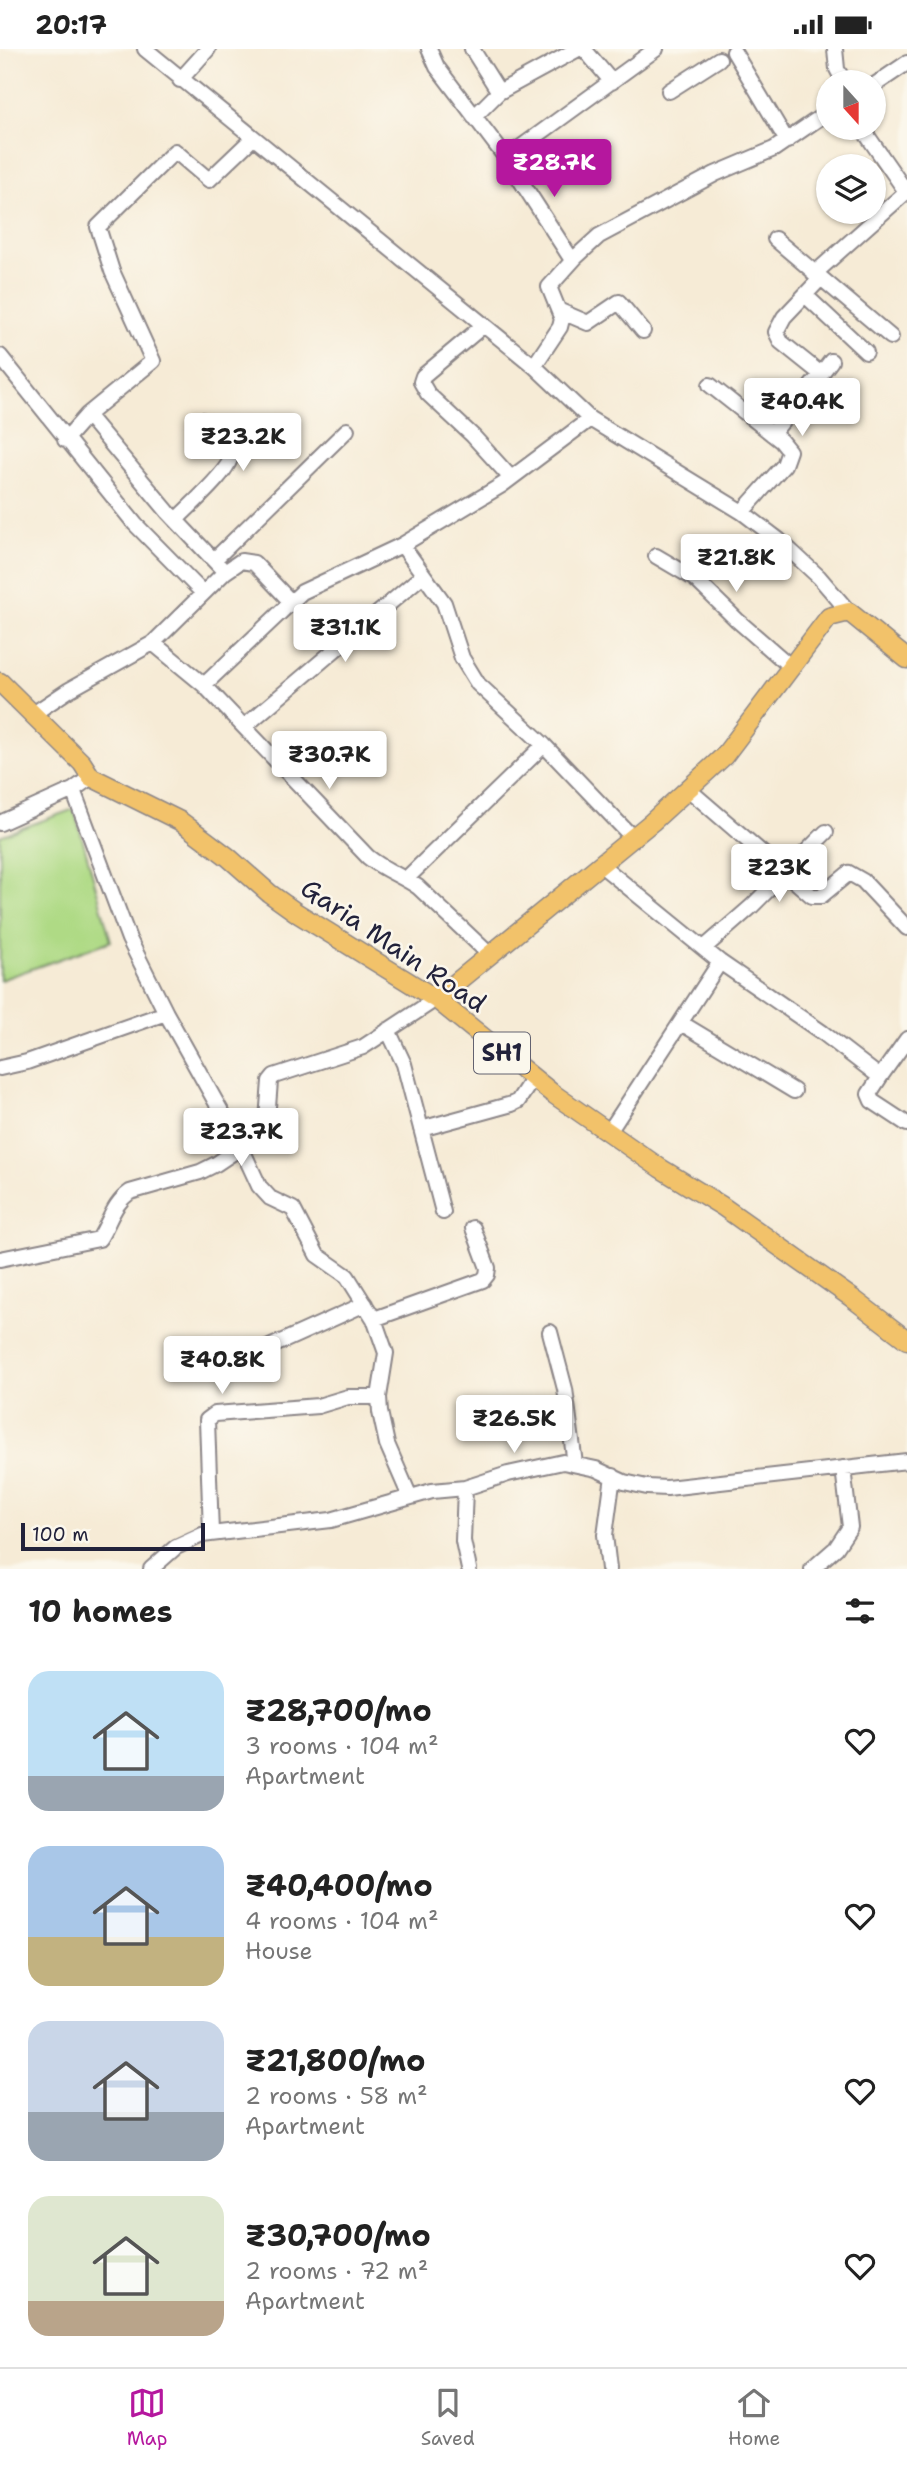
<!DOCTYPE html>
<html lang="en">
<head>
<meta charset="utf-8">
<style>
  :root { --surface:#fff; --page:#f2f2f2; --text:#222; --muted:#767676; --line:#e0e0e0; --accent:#b5179e }
  body { margin:0; font-family:"Shantell Sans",sans-serif; background:var(--page); color:var(--text); height:100vh; display:flex; flex-direction:column; font-size:26px; white-space:nowrap }
  * { box-sizing:border-box; margin:0 }
  p { font-size:23px; color:var(--muted) }
  .icon { flex:none; width:38px; height:38px; fill:none; stroke:currentColor; stroke-width:2; stroke-linecap:round; stroke-linejoin:round }
  .map { position:relative; height:1520px; overflow:hidden }
  .panel { display:flex; flex-direction:column; background:var(--surface); flex:1 }
  .panel>* { flex:none }
  .needle { width:46px; rotate:159deg }
  .buttons { position:absolute; left:816px; top:21px; display:grid; gap:14px }
  .buttons a { display:grid; place-items:center; width:70px; height:70px; border-radius:50%; background:var(--surface); box-shadow:0 2px 5px #0004; font-size:35px }
  .scale { position:absolute; left:21px; bottom:18px; width:184px; box-sizing:border-box; padding-left:7px; border:4px solid #22223b; border-top:0; font-size:19px; line-height:24px; white-space:nowrap; color:#22223b; -webkit-text-stroke:5px #fbf7ec; paint-order:stroke }
  .price { position:absolute; translate:-50% -60px; padding:0 16px; border-radius:7px; background:#fff; color:#222; font-size:23px; line-height:46px; filter:drop-shadow(0 2px 4px #0008) }
  .price::after { content:''; position:absolute; left:50%; top:42px; width:21px; height:16px; margin-left:-10px; background:inherit; clip-path:polygon(0 0,100% 0,50% 100%) }
  .price.on { background:var(--accent); color:#fff }
  ul { padding:0; list-style:none }
  li { display:flex; align-items:center; gap:21px; height:175px; padding:0 28px }
  li span { display:grid; place-items:center; flex:none; width:196px; height:140px; border-radius:21px; color:#555 }
  li>.icon { margin-inline-start:auto }
  span .icon { width:84px; height:84px; fill:#fffc; stroke-width:1 }
  li b { font-size:30px }
  h2 { display:flex; justify-content:space-between; align-items:center; height:84px; padding:0 28px; font-size:30px }
  .status { display:flex; justify-content:space-between; align-items:center; height:49px; padding:0 35px; background:var(--surface); direction:ltr }
  .status svg { height:19px; fill:currentColor }
  .tabs { display:flex; justify-content:space-around; align-items:center; height:98px; border-top:2px solid var(--line); background:var(--surface); font-size:19px; color:var(--muted) }
  .tabs a { display:grid; justify-items:center; gap:4px }
  .tabs .on { color:var(--accent) }
  .map>svg:first-child { display:block }
</style>
</head>
<body>
<div class="status"><b>20:17</b><svg viewBox="0 0 49 12"><path d="M0 12V9h3v3zM5 12V6h3v6zM10 12V3h3v9zM15 12V0h3v12zM26 1h20v11H26zM47 4h2v5h-2z"/></svg></div>
<div class="map">
<svg width="907" height="1520" viewBox="0 0 907 1520">
  <rect width="100%" height="100%" fill="#fbf7ec"/>
  <filter id="ink" filterUnits="userSpaceOnUse"><feTurbulence type="fractalNoise" baseFrequency=".0143" numOctaves="2"/><feDisplacementMap in="SourceGraphic" scale="14" xChannelSelector="R" yChannelSelector="G"/><feConvolveMatrix kernelMatrix="1 2 1 2 8 2 1 2 1" color-interpolation-filters="sRGB"/></filter>
  <filter id="wash" filterUnits="userSpaceOnUse"><feTurbulence type="fractalNoise" baseFrequency=".00686" numOctaves="4" result="noise"/><feDisplacementMap in="SourceGraphic" scale="28" xChannelSelector="R" yChannelSelector="G"/><feGaussianBlur stdDeviation="1.57" result="paint"/><feColorMatrix in="noise" values="0 0 0 0 0 0 0 0 0 0 0 0 0 0 0 0 0 1.4 0 .05"/><feComposite in="paint" operator="in"/></filter>
  <g filter="url(#wash)">
    <rect width="100%" height="100%" fill="#f6ebd6"/>
    <path fill="#afda85" stroke="#687e60" stroke-width="2" d="M74,760L111,892L0,931V787Z"/>
  </g>
  <g filter="url(#ink)">
    <g fill="none" stroke-linecap="round" stroke-linejoin="round">
      <g stroke="#8c8688" stroke-width="18">
        <path id="minor" d="M145,0L534,317L590,370L742,463L779,491L819,528L849,563
          M429,0L437,18L506,109L656,0
          M472,0L499,43
          M584,0L612,33
          M835,0L837,20L844,33
          M734,3L787,92
          M180,31L208,0
          M873,37L907,14
          M669,42L719,10
          M474,68L499,43L578,0
          M862,79L907,144
          M506,109L572,211
          M775,190L891,288
          M814,225L906,143
          M805,246L866,303
          M560,262L588,274L619,253L643,282
          M484,276L423,327L421,333L428,345L473,387L511,429
          M0,307L135,475L203,544
          M534,317L560,278L562,270L549,238L576,208L599,187L715,125L774,100L828,63
          M821,325L831,312
          M710,336L781,392L789,402L784,416L742,463
          M87,366L168,463L225,523
          M772,385L821,325L781,293L776,283L784,268L820,230
          M65,391L87,366L153,312L112,222L98,178L175,102L209,131L253,89
          M176,471C187,459 234,419 231,404C228,391 210,379 201,371
          M402,496L444,554L462,609L478,635L544,696L633,789
          M656,507L695,530L737,571L791,618
          M215,510L347,381
          M153,594L204,636L368,808C384,821 402,827 418,838L490,906
          M204,636L302,543L402,496L502,436L590,370
          M33,665L69,641L153,594L225,523L241,512L254,514L290,552
          M244,678L423,526
          M688,740L812,847H821L849,824L863,832L907,879
          M73,741L129,890L166,964L241,1098L259,1137L270,1149L293,1160L317,1206L347,1227L374,1270L386,1304L379,1348L380,1363L387,1395L410,1448
          M0,774L73,741L91,728
          M601,816L720,913L823,984L880,1028L907,990
          M406,830L544,696
          M704,899L752,857L826,783
          M681,974L794,1042
          M388,981L404,1015L443,1163
          M0,1019L27,1013L166,964
          M880,1028L869,1045L872,1052L907,1075
          M421,1080L512,1055L518,1052L533,1029
          M609,1083L720,913
          M0,1210L99,1190C110,1173 113,1155 130,1143L200,1123L216,1115L258,1087L264,1080L267,1071L270,1032L274,1027L363,998L436,950
          M374,1270L483,1231L487,1226L488,1219L473,1179
          M550,1283L565,1340L575,1415
          M199,1319L263,1301L365,1255
          M465,1439L463,1492L469,1520
          M211,1484L207,1371L215,1365L318,1357L348,1348H379
          M151,1520L176,1498L202,1486L331,1471L432,1442L465,1439L508,1425L563,1413L596,1420L624,1433L647,1438L667,1439L907,1412
          M609,1520L605,1486L613,1427
          M812,1520L836,1499L850,1478L843,1419"/>
      </g>
      <g stroke="#8c8688" stroke-width="21">
        <path id="major" d="M0,633L82,714L91,728L180,772L228,808L269,844L297,864L436,950L552,1044L660,1119L722,1157L852,1249L907,1291
          M436,950L652,773L724,707L829,568L849,563L907,610"/>
      </g>
      <use href="#minor" stroke="#fff" stroke-width="14"/>
      <use href="#major" stroke="#f2c26a" stroke-width="18"/>
    </g>
  </g>
  <g text-anchor="middle" dominant-baseline="central" stroke-width="5" stroke-linejoin="round" paint-order="stroke">
    <rect fill="#fbf7ec" stroke="#636270" stroke-width="2" x="474" y="983.5" width="56" height="41" rx="5"/>
    <g font-size="24" font-weight="bold" fill="#22223b">
      <text x="502" y="1004">SH1</text>
    </g>
    <g font-size="26" fill="#22223b" stroke="#fbf7ec">
      <text transform="translate(394 896) rotate(34)">Garia Main Road</text>
    </g>
  </g>
</svg>
<div class="buttons">
<a><svg class="needle" viewBox="-14 -14 28 28"><path d="M0-13l5 13h-10z" fill="#e53935"/><path d="M0 13l5-13h-10z" fill="#767676"/></svg></a>
<a><svg class="icon" aria-label="layers" viewBox="0 0 24 24"><path d="M12 4l9 5-9 5-9-5zM3 14l9 5 9-5"/></svg></a>
</div>
<div class="scale">100 m</div>
<b class="price on" style="left:554px;top:150px">₹28.7K</b>
<b class="price" style="left:802px;top:389px">₹40.4K</b>
<b class="price" style="left:243px;top:424px">₹23.2K</b>
<b class="price" style="left:736px;top:545px">₹21.8K</b>
<b class="price" style="left:345px;top:615px">₹31.1K</b>
<b class="price" style="left:329px;top:742px">₹30.7K</b>
<b class="price" style="left:779px;top:855px">₹23K</b>
<b class="price" style="left:241px;top:1119px">₹23.7K</b>
<b class="price" style="left:222px;top:1347px">₹40.8K</b>
<b class="price" style="left:514px;top:1406px">₹26.5K</b>
</div>
<section class="panel">
<h2>10 homes<svg class="icon" aria-label="filters" viewBox="0 0 24 24"><path d="M4 7h16M4 17h16"/><circle cx="9" cy="7" r="2"/><circle cx="15" cy="17" r="2"/></svg></h2>
<ul>
<li><span style="background:linear-gradient(#bfe0f5 75%,#9aa5b1 0)"><svg class="icon" aria-label="home" viewBox="0 0 24 24"><path d="M3 11l9-7 9 7M6 9v11h12V9"/></svg></span><div><b>₹28,700/mo</b><p>3 rooms · 104 m²</p><p>Apartment</p></div><svg class="icon" aria-label="heart" viewBox="0 0 24 24"><path d="M12 20l-8-8c-3-5 5-10 8-4 3-6 11-1 8 4z"/></svg></li>
<li><span style="background:linear-gradient(#a9c7e8 65%,#c2b280 0)"><svg class="icon" aria-label="home" viewBox="0 0 24 24"><path d="M3 11l9-7 9 7M6 9v11h12V9"/></svg></span><div><b>₹40,400/mo</b><p>4 rooms · 104 m²</p><p>House</p></div><svg class="icon" aria-label="heart" viewBox="0 0 24 24"><path d="M12 20l-8-8c-3-5 5-10 8-4 3-6 11-1 8 4z"/></svg></li>
<li><span style="background:linear-gradient(#c9d6e8 65%,#9aa5b1 0)"><svg class="icon" aria-label="home" viewBox="0 0 24 24"><path d="M3 11l9-7 9 7M6 9v11h12V9"/></svg></span><div><b>₹21,800/mo</b><p>2 rooms · 58 m²</p><p>Apartment</p></div><svg class="icon" aria-label="heart" viewBox="0 0 24 24"><path d="M12 20l-8-8c-3-5 5-10 8-4 3-6 11-1 8 4z"/></svg></li>
<li><span style="background:linear-gradient(#dfe7d0 75%,#b9a48a 0)"><svg class="icon" aria-label="home" viewBox="0 0 24 24"><path d="M3 11l9-7 9 7M6 9v11h12V9"/></svg></span><div><b>₹30,700/mo</b><p>2 rooms · 72 m²</p><p>Apartment</p></div><svg class="icon" aria-label="heart" viewBox="0 0 24 24"><path d="M12 20l-8-8c-3-5 5-10 8-4 3-6 11-1 8 4z"/></svg></li>
</ul>
</section>
<nav class="tabs">
<a class="on"><svg class="icon" aria-label="map" viewBox="0 0 24 24"><path d="M3 6l6-2 6 2 6-2v14l-6 2-6-2-6 2zM9 4v14M15 6v14"/></svg>Map</a>
<a><svg class="icon" aria-label="saved" viewBox="0 0 24 24"><path d="M7 4h10v16l-5-4-5 4z"/></svg>Saved</a>
<a><svg class="icon" aria-label="home" viewBox="0 0 24 24"><path d="M3 11l9-7 9 7M6 9v11h12V9"/></svg>Home</a>
</nav>
</body>
</html>
